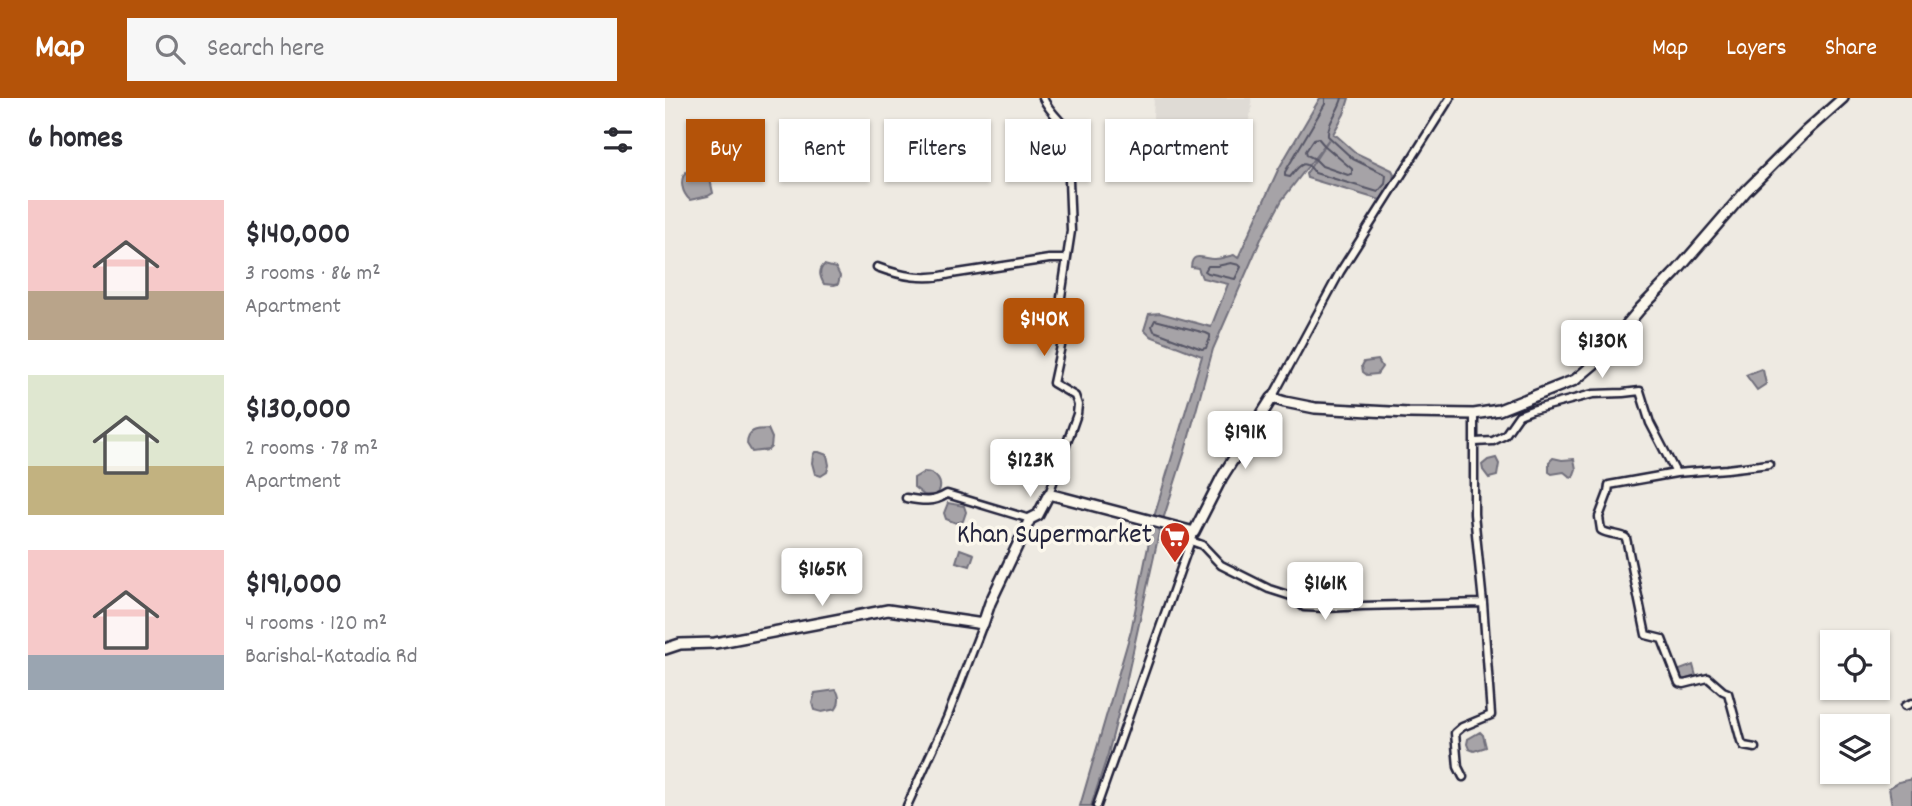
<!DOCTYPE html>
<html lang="en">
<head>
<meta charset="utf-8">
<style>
  :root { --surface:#fff; --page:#f7f7f7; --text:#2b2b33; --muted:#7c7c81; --accent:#b45309 }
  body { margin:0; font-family:Dekko,sans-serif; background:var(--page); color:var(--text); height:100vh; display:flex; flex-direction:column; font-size:26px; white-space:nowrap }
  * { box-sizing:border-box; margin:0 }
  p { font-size:23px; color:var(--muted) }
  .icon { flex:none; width:38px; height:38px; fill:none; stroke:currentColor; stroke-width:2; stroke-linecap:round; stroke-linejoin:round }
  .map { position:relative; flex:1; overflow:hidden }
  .drawer { display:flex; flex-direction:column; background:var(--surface); width:665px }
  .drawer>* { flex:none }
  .guide { position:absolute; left:21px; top:21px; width:665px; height:63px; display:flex; gap:14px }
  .fabs { position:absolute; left:1155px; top:532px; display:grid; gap:14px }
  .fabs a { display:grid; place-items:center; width:70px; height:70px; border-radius:0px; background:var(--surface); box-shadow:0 2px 5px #0004; font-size:35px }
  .price { position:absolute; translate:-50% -60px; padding:0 16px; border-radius:7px; background:#fff; color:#222; font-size:23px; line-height:46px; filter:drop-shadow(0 2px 4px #0008) }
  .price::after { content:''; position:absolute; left:50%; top:42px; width:21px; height:16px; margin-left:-10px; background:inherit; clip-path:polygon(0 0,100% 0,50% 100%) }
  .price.selected { background:var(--accent); color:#fff }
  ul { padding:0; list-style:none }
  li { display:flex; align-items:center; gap:21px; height:175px; padding:0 28px }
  li span { display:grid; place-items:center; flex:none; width:196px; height:140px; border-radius:0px; color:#555 }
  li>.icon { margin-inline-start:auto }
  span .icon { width:84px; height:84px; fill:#fffc; stroke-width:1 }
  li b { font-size:30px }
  h2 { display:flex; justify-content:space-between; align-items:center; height:84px; padding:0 28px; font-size:30px }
  .chip { padding:0 24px; border-radius:0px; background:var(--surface); box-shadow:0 2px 5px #0004; font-size:24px; line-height:63px }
  .chip.selected { background:var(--accent); color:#fff }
  header { display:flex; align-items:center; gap:42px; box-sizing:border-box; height:98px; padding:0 35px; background:var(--accent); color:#fff }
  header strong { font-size:33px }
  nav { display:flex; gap:38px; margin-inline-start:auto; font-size:24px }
  .search { width:490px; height:63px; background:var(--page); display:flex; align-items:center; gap:18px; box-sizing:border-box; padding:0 24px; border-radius:0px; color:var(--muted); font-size:26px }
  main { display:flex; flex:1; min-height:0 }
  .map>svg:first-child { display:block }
</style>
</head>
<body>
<header>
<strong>Map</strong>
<div class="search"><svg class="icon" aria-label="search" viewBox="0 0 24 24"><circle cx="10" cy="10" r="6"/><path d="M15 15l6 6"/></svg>Search here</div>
<nav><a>Map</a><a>Layers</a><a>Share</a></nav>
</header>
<main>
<section class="drawer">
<h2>6 homes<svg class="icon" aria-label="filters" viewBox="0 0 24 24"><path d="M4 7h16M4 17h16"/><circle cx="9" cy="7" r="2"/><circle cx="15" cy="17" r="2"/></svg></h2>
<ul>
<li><span style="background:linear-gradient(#f6c9c9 65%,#b9a48a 0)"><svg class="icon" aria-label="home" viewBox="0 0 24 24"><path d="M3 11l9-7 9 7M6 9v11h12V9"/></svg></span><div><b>$140,000</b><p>3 rooms · 86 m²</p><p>Apartment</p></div></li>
<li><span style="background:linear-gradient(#dfe7d0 65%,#c2b280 0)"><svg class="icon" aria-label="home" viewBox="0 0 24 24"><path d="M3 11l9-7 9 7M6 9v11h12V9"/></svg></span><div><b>$130,000</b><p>2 rooms · 78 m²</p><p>Apartment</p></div></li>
<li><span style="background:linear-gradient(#f6c9c9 75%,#9aa5b1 0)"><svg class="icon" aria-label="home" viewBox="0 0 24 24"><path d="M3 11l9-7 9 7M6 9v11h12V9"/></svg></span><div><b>$191,000</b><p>4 rooms · 120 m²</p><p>Barishal-Katadia Rd</p></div></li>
</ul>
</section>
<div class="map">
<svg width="1247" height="708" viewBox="0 0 1247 708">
  <rect width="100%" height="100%" fill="#eeeae2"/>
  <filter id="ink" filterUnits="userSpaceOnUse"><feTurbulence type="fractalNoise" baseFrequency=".0143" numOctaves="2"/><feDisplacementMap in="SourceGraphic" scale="14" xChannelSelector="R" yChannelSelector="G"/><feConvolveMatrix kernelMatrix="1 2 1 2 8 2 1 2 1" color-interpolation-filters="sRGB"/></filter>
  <g filter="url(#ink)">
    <path fill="#dfdbd5" d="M489,0H586L587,11L582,29L569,33H534L487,37Z"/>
    <path fill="#a6a3a7" stroke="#716f7c" stroke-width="2" d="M655,0H684L679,16L668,36L672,38L691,55L727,72L729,76L726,89L716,102L712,101L642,80L641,76L664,41L617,102L596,141L548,251L520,353L495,431L460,589L443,656L426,708H415L466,533L489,419L537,258L485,238L479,232L484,216L495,215L546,229L563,186L537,180L533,170L526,169C527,152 540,162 550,161C556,161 563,158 569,157L573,160L613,72Z
      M36,69L43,72L48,95L43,98L25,102C17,95 14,82 21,74Z
      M159,167L171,170L175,178L173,186L169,187L159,186C155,179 153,173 159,167Z
      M713,262L717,269L712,276L702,277L698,274L697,268L699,264Z
      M1096,271L1098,272L1101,286L1092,292L1081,277Z
      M103,331L107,340L106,349L103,352L87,354L82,346C82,332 91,331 103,331Z
      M150,354H154L162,357L164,367L162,374L156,378L150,376L147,365L148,357Z
      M831,360L834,366L832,378L824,380L818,372L817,367L823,362Z
      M888,360L897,362L909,361L911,371L908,379L904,378L899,374L887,376L884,374V364Z
      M259,374C271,374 281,386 271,397H259L249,389V380Z
      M283,405L299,408L301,414L298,423L291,425L281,421L279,415Z
      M295,451L309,456L305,468L291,464Z
      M1028,567L1031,578L1015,583L1012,573Z
      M171,592C175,597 175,606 171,611L157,614L149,612L147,605L150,595Z
      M815,634L818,637L821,649L809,653L804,651L802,646L803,641Z
      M1247,681V708H1227L1224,690L1234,684Z"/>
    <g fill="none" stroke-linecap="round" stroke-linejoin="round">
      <path stroke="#575666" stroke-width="2" d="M660,0V6L620,74V78L625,79C634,68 639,59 650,75L713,94L720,86L721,77L688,61L663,38C662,25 674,13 677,0
        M653,40L659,47L687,71V76L683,77L657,68L650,61L642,57L641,53L649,41Z
        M566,165L574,167L576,169L570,181L543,175L540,173L543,168H552Z
        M490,222L541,235L545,237V240L541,250L537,251L489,233L487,228Z"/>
      <g stroke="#22223b" stroke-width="11">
        <path id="minor" d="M378,0C384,13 393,20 402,31L406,133L396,199V248L388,285L410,298L413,307L412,316L384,396
          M212,169C236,178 260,183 286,176L384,161H401
          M607,300L675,174L785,0
          M810,344L828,343L840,337L854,317L867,312L928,296L958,295L975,293L985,325L1011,375
          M241,400C257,403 268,405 282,396L365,421
          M526,443L537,447L556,467L604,491L626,498L639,509L662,510L697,508L818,505
          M1240,608L1247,605
          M1090,650L1079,648L1076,643L1063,595L1058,593L1043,580L1019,586L1014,585L997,541L981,537L961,440C956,436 944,437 936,432L934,419L943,395L944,387L1011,375L1062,371L1104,366
          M798,679L793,669L790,635L797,629L826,617L818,505L809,416V316
          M242,708L282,620L318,526
          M432,708L527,439"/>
      </g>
      <g stroke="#22223b" stroke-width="14">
        <path id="secondary" d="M0,551L15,546L50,545L223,512L318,526L325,505L365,421L373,417L384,396L529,434L557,379L607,300L620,304L650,310L743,315L809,316L834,312L910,282L929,266L975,211L1012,173L1081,93L1141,33L1178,0"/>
      </g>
      <use href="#minor" stroke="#fbf7ec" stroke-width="6"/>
      <use href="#secondary" stroke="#fbf7ec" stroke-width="9"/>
    </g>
  </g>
  <defs>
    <g id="supermarket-pin" transform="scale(1.575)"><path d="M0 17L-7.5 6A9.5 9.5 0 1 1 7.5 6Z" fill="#c8321e" stroke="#fbf7ec"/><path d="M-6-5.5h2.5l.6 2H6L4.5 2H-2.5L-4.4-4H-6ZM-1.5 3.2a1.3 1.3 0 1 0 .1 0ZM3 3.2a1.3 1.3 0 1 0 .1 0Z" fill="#fff"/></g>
  </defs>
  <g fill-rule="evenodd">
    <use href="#supermarket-pin" x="510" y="439"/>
  </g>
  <g text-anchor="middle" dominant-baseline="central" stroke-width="7" stroke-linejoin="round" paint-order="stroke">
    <g font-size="28" fill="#22223b" stroke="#fbf7ec" text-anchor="end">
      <text x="487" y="439">Khan Supermarket</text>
    </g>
  </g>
</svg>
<div class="fabs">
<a><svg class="icon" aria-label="locate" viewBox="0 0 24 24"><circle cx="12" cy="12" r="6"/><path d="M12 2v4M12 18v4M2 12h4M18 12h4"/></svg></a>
<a><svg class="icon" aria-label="layers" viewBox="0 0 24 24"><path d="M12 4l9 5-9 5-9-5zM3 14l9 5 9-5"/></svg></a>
</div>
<b class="price selected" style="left:379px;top:260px">$140K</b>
<b class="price" style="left:937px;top:282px">$130K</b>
<b class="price" style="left:580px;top:373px">$191K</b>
<b class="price" style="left:365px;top:401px">$123K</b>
<b class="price" style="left:157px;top:510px">$165K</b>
<b class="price" style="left:660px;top:524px">$161K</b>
<div class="guide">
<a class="chip selected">Buy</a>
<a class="chip">Rent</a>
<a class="chip">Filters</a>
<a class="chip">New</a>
<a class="chip">Apartment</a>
</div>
</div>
</main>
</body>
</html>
